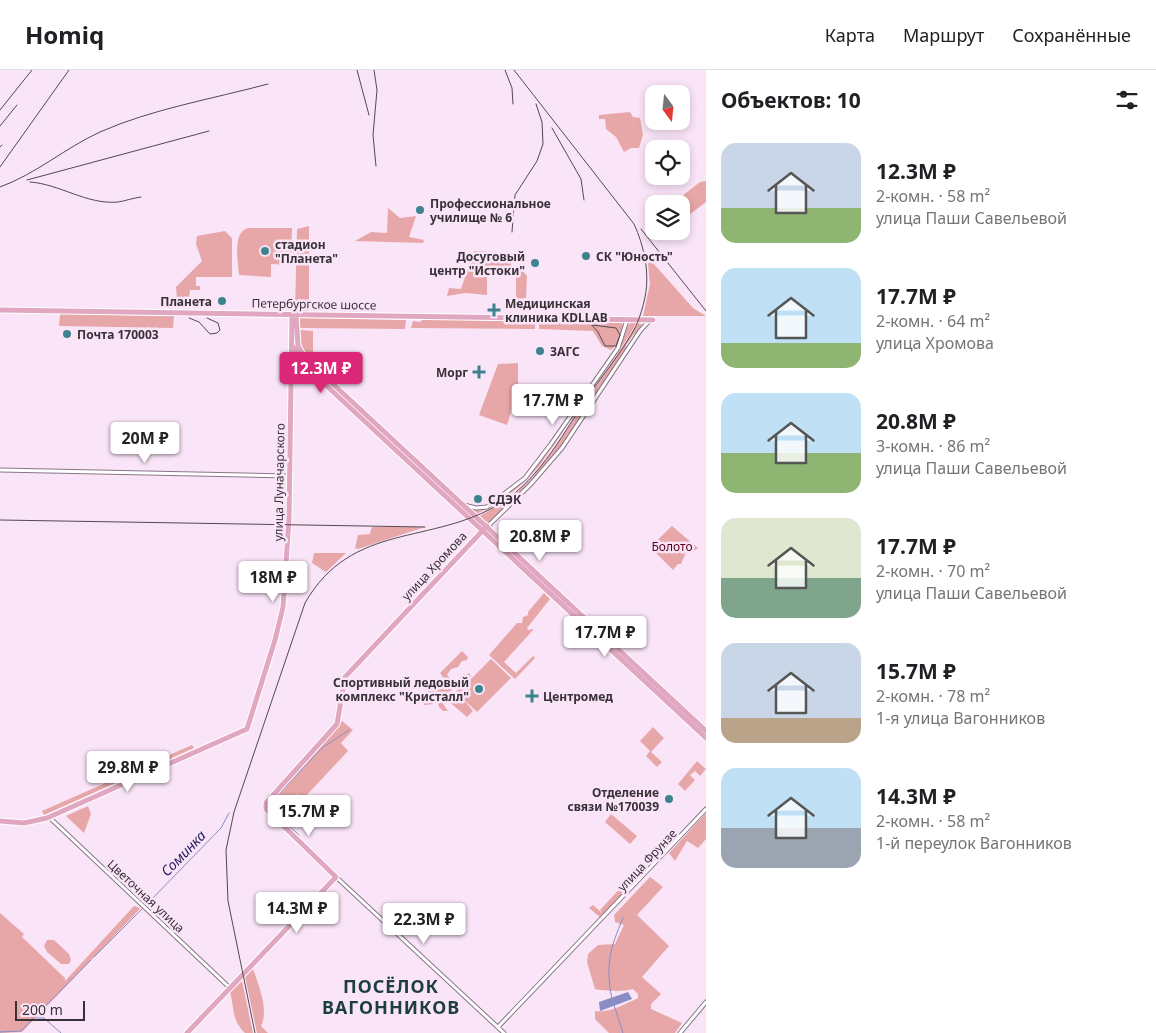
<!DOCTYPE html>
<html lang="ru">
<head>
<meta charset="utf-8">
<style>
  :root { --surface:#fff; --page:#f6f6f6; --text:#202124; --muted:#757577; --line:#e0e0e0; --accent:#db2777 }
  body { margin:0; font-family:"Noto Sans",sans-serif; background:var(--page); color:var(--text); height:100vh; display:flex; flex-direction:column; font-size:19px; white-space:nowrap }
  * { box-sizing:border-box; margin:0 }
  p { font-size:16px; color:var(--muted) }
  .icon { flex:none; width:28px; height:28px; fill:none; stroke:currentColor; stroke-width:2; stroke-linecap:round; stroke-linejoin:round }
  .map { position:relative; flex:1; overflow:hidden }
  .panel { display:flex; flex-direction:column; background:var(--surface); width:450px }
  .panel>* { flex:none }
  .needle { width:32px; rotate:165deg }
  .tools { position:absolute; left:645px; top:15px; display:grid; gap:10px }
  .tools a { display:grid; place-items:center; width:45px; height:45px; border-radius:10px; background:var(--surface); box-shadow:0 2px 8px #0003; font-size:25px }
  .scale { position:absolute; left:15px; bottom:12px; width:70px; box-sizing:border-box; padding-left:5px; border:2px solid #393138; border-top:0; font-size:14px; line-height:18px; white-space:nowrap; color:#393138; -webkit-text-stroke:4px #fae4f8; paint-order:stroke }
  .price { position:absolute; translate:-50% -42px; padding:0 11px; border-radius:5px; background:#fff; color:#222; font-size:16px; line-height:32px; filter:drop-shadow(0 1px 2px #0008) }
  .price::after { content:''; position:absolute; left:50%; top:30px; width:15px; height:11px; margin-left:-8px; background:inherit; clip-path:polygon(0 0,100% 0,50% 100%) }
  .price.on { background:var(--accent); color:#fff }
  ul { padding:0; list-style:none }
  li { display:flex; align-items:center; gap:15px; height:125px; padding:0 15px }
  li span { display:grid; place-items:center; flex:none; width:140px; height:100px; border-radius:15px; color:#555 }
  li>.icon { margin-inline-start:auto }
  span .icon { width:60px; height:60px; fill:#fffc; stroke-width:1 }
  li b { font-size:21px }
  h2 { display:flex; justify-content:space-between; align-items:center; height:60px; padding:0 15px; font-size:21px }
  header { display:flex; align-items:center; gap:30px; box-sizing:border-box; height:70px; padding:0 25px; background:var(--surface); border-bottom:1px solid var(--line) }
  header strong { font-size:24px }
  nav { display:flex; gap:28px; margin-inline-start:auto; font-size:18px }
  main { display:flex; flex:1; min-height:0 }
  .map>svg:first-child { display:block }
</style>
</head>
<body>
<header>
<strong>Homiq</strong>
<nav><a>Карта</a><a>Маршрут</a><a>Сохранённые</a></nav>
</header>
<main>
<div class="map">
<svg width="706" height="963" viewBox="0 0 706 963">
  <rect width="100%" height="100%" fill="#fae4f8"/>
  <path fill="#e7a7a9" d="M630,42L633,47L640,48L643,65L639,78H631L624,82L616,67L606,59L605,49H599V45Z
    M706,111V132L689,145L681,146V134H675L677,130L700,112Z
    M388,138L400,148L416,146L409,167L424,170L423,173L355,171L371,162L387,163Z
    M309,156V240L307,243L295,242L297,159Z
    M248,158H292L291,195L271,194V207L239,205C238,192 232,162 248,158Z
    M225,161L232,168V207H196V216H200V220H190L189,229H177L176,217L202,191L196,174L197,166Z
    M474,181L522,183L521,190L511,191V198H520L527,206L526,228L516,229V204L487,203V225L466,223L447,226L449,218L461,219Z
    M648,193H653L693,238L706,246H643L650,214Z
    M60,244L174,246L173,258L59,256Z
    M300,248L406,250L405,259L300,258Z
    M422,249L535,251V259L411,258L413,251L421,252Z
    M539,250L621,253L624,256L619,273L611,280L602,276L593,261L539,259Z
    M631,252H637L629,266L540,395C522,416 502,433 476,444L471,439C474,439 478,441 482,440C523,429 593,320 616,283C621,274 624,259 631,252Z
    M639,252L642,255L637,263L634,264L626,275L627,278L561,377L537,405L489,453L485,452L480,446L513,426L532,408L552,382Z
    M300,260L313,261V292C302,282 300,275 300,260Z
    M518,293V320L507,355L479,345L498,294Z
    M672,456L698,478L691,483L686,482L681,494H678L673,500L650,477Z
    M372,457H425L358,479L355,478L358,465L370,464Z
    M314,483H346L326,502L312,493Z
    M544,523L550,529L527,558L528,560L534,559L504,592L516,603L533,586L535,588L515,609L489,585L517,553H522L523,547L528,545V542Z
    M462,581L468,587L467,590L462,591L458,597L451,599L447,605L453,611L469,603L471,606L458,613L441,631L448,641H443L439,637L436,624L433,625V634L424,635V625L428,622L426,618L431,609L446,611L440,603Z
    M491,589L511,608L477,642L463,629L473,641L467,647L446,629L466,614Z
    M342,651L353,660L341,673L348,681L303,729L297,724L283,737L278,749L267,739L266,735Z
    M653,657L664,668L651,682L662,692L657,697L646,686L650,681L640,671Z
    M192,675L194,678L44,745L42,741Z
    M697,691L706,699L700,706L695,701L690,705L695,710L685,721L678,714Z
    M88,736L91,744L84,763L66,746Z
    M706,743V769L698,778L687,771L675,791L669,783Z
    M611,744L637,766L630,774L605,752Z
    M636,801L638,803L627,816L639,804L640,807L601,848L589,838L593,835L602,843L600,840Z
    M650,807L663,817L637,845L669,876L642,907L661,924L651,934V939L682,953L675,963H609L595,949V941C610,943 625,934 638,928V924L633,919C625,922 604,921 595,919L587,892L588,884L598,875L615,874L624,855L615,852L614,845Z
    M134,836L140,838L138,841L22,962L0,963V843L24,864L22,867L65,908V911Z
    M47,870H54L69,884L71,890L69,894H61L47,882L44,876Z
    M253,899C259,916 269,940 261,956L268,963H257L245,907Z
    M242,911L253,963H245C231,949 235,940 230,922Z"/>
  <path fill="#898dc4" d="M628,922L632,929L600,941L599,932Z"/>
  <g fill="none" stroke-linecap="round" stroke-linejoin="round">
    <path stroke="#898dc4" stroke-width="1" d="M270,733L322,678L349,660
      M269,735L268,737L299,765
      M148,833L221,758L229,743
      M94,887L142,839
      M612,929C605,896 610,878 623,848
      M614,935L623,963
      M36,948H44L61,963
      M0,962L21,961L91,890"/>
    <g stroke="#887687" stroke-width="5">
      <path id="minor" d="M0,400L289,406
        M464,435L476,438L487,437L525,408L551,374L618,278L627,250
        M488,456L530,415L562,378L640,261L650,250
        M49,747L230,918
        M336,807L504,963
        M498,957L706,739
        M680,963L706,932"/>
    </g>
    <g stroke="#fff" stroke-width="7">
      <path id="major" d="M0,240L653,250
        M296,244L298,276L305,288L706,661
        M293,277L301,292L317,307L706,668
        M0,751L24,753L47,748L247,659L275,570L283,537L289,449L292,246
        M187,963L336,807L266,739V733L337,654L345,607L487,456"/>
    </g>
    <use href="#minor" stroke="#fff" stroke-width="3"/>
    <use href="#major" stroke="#e1a7c1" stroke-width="5"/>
    <path stroke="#534951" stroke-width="1" d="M189,248L199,252L210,264L217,263L220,260L218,253L207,248
      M592,255L616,258L620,265L616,276H605L598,262Z"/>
    <path stroke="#534951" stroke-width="1" d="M357,0L369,45
      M374,0L377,20L373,65L376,96
      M505,0L512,18L513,34
      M0,40L32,0
      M0,56L17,35
      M552,58L581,109L584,130
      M0,77L2,75
      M0,97L69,0
      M27,110L209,61
      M30,112C60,114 87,135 118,132C125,131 133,128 141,127
      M0,117C36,104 65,78 100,62C152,39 212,29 268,14
      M641,159L706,241
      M512,162L515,125L537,91L543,74L542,52L536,34
      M0,450L425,457
      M255,963L228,831L226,780L234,742L305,533C352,451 432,476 501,433C541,408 565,360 591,322C606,301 624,279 636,256C640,247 643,237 645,227C650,203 644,176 634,154L514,0"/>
  </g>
  <g fill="#3d838e" stroke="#fae4f8" stroke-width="2">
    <circle cx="420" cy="140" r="5"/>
    <circle cx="265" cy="181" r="5"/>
    <circle cx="586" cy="186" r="5"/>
    <circle cx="535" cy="193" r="5"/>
    <circle cx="222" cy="231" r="5"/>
    <path d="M491.5 232.5h5v5h5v5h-5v5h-5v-5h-5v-5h5z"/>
    <circle cx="67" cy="264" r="5"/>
    <circle cx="540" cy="281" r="5"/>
    <path d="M476.5 294.5h5v5h5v5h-5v5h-5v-5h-5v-5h5z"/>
    <circle cx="478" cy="429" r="5"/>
    <circle cx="479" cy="619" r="5"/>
    <path d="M529.5 618.5h5v5h5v5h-5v5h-5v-5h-5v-5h5z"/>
    <circle cx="669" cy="729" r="5"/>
  </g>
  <g text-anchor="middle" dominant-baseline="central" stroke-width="5" stroke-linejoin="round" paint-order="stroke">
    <g font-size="12" font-weight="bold" fill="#393138" stroke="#fae4f8" text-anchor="start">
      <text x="430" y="133">Профессиональное<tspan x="430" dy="14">училище № 6</tspan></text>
      <text x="275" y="174">стадион<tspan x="275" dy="14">"Планета"</tspan></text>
      <text x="525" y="186" text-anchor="end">Досуговый<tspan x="525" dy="14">центр "Истоки"</tspan></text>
      <text x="596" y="186">СК "Юность"</text>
      <text x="212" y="231" text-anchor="end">Планета</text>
      <text x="505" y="233">Медицинская<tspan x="505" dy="14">клиника KDLLAB</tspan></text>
      <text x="77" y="264">Почта 170003</text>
      <text x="550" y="281">ЗАГС</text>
      <text x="468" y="302" text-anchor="end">Морг</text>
      <text x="488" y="429">СДЭК</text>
      <text x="469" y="612" text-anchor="end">Спортивный ледовый<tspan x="469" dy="14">комплекс "Кристалл"</tspan></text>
      <text x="543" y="626">Центромед</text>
      <text x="659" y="722" text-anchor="end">Отделение<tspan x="659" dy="14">связи №170039</tspan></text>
    </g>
    <g font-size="12" fill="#393138" stroke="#fae4f8">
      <text transform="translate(314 234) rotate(1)">Петербургское шоссе</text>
      <text transform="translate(279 412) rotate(-89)">улица Луначарского</text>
      <text transform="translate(434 496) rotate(-47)">улица Хромова</text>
      <text transform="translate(647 790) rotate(-47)">улица Фрунзе</text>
      <text transform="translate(146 826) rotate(43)">Цветочная улица</text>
    </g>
    <g font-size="12" fill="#540115" stroke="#fae4f8">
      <text x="672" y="476">Болото</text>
    </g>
    <g font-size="14" font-style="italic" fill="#262062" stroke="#fae4f8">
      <text transform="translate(183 783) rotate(-46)">Соминка</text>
    </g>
    <g font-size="18" font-weight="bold" letter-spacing="1" fill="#1c3d42" stroke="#fae4f8">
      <text x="391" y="916">ПОСЁЛОК<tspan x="391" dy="21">ВАГОННИКОВ</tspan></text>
    </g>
  </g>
</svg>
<div class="tools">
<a><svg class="needle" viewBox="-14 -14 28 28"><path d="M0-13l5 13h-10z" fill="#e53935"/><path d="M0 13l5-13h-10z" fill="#757577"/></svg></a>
<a><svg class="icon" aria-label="locate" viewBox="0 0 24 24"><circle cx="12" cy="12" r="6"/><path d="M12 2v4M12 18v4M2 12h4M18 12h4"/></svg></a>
<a><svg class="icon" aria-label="layers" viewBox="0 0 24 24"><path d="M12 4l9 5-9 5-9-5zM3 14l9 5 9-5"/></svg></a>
</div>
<div class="scale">200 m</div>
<b class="price on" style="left:321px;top:324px">12.3M ₽</b>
<b class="price" style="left:553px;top:356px">17.7M ₽</b>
<b class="price" style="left:145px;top:394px">20M ₽</b>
<b class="price" style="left:540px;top:492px">20.8M ₽</b>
<b class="price" style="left:273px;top:533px">18M ₽</b>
<b class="price" style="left:605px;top:588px">17.7M ₽</b>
<b class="price" style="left:128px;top:723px">29.8M ₽</b>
<b class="price" style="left:309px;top:767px">15.7M ₽</b>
<b class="price" style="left:297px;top:864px">14.3M ₽</b>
<b class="price" style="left:424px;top:875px">22.3M ₽</b>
</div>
<section class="panel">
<h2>Объектов: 10<svg class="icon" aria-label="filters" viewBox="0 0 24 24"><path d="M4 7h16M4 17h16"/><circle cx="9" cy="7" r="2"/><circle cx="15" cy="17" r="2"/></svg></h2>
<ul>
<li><span style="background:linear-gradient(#c9d6e8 65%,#8fb573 0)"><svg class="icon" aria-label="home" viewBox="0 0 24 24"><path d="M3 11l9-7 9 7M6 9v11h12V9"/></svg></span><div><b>12.3M ₽</b><p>2-комн. · 58 m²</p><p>улица Паши Савельевой</p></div></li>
<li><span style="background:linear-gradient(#bfe0f5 75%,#8fb573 0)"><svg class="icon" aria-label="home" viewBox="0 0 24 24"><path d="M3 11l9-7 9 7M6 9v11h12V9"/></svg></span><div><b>17.7M ₽</b><p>2-комн. · 64 m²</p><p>улица Хромова</p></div></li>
<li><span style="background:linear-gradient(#bfe0f5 60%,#8fb573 0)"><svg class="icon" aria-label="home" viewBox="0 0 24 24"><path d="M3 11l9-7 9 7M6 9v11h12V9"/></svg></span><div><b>20.8M ₽</b><p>3-комн. · 86 m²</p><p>улица Паши Савельевой</p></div></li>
<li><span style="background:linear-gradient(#dfe7d0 60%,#7fa58c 0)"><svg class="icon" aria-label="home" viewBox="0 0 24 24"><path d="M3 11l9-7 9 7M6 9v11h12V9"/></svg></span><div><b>17.7M ₽</b><p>2-комн. · 70 m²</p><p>улица Паши Савельевой</p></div></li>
<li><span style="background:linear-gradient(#c9d6e8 75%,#b9a48a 0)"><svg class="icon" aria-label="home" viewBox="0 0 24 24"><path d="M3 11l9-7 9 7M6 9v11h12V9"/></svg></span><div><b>15.7M ₽</b><p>2-комн. · 78 m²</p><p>1-я улица Вагонников</p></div></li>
<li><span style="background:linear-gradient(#bfe0f5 60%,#9aa5b1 0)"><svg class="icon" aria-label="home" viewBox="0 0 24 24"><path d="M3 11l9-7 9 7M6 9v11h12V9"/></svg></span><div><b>14.3M ₽</b><p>2-комн. · 58 m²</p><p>1-й переулок Вагонников</p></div></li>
</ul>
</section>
</main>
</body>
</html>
